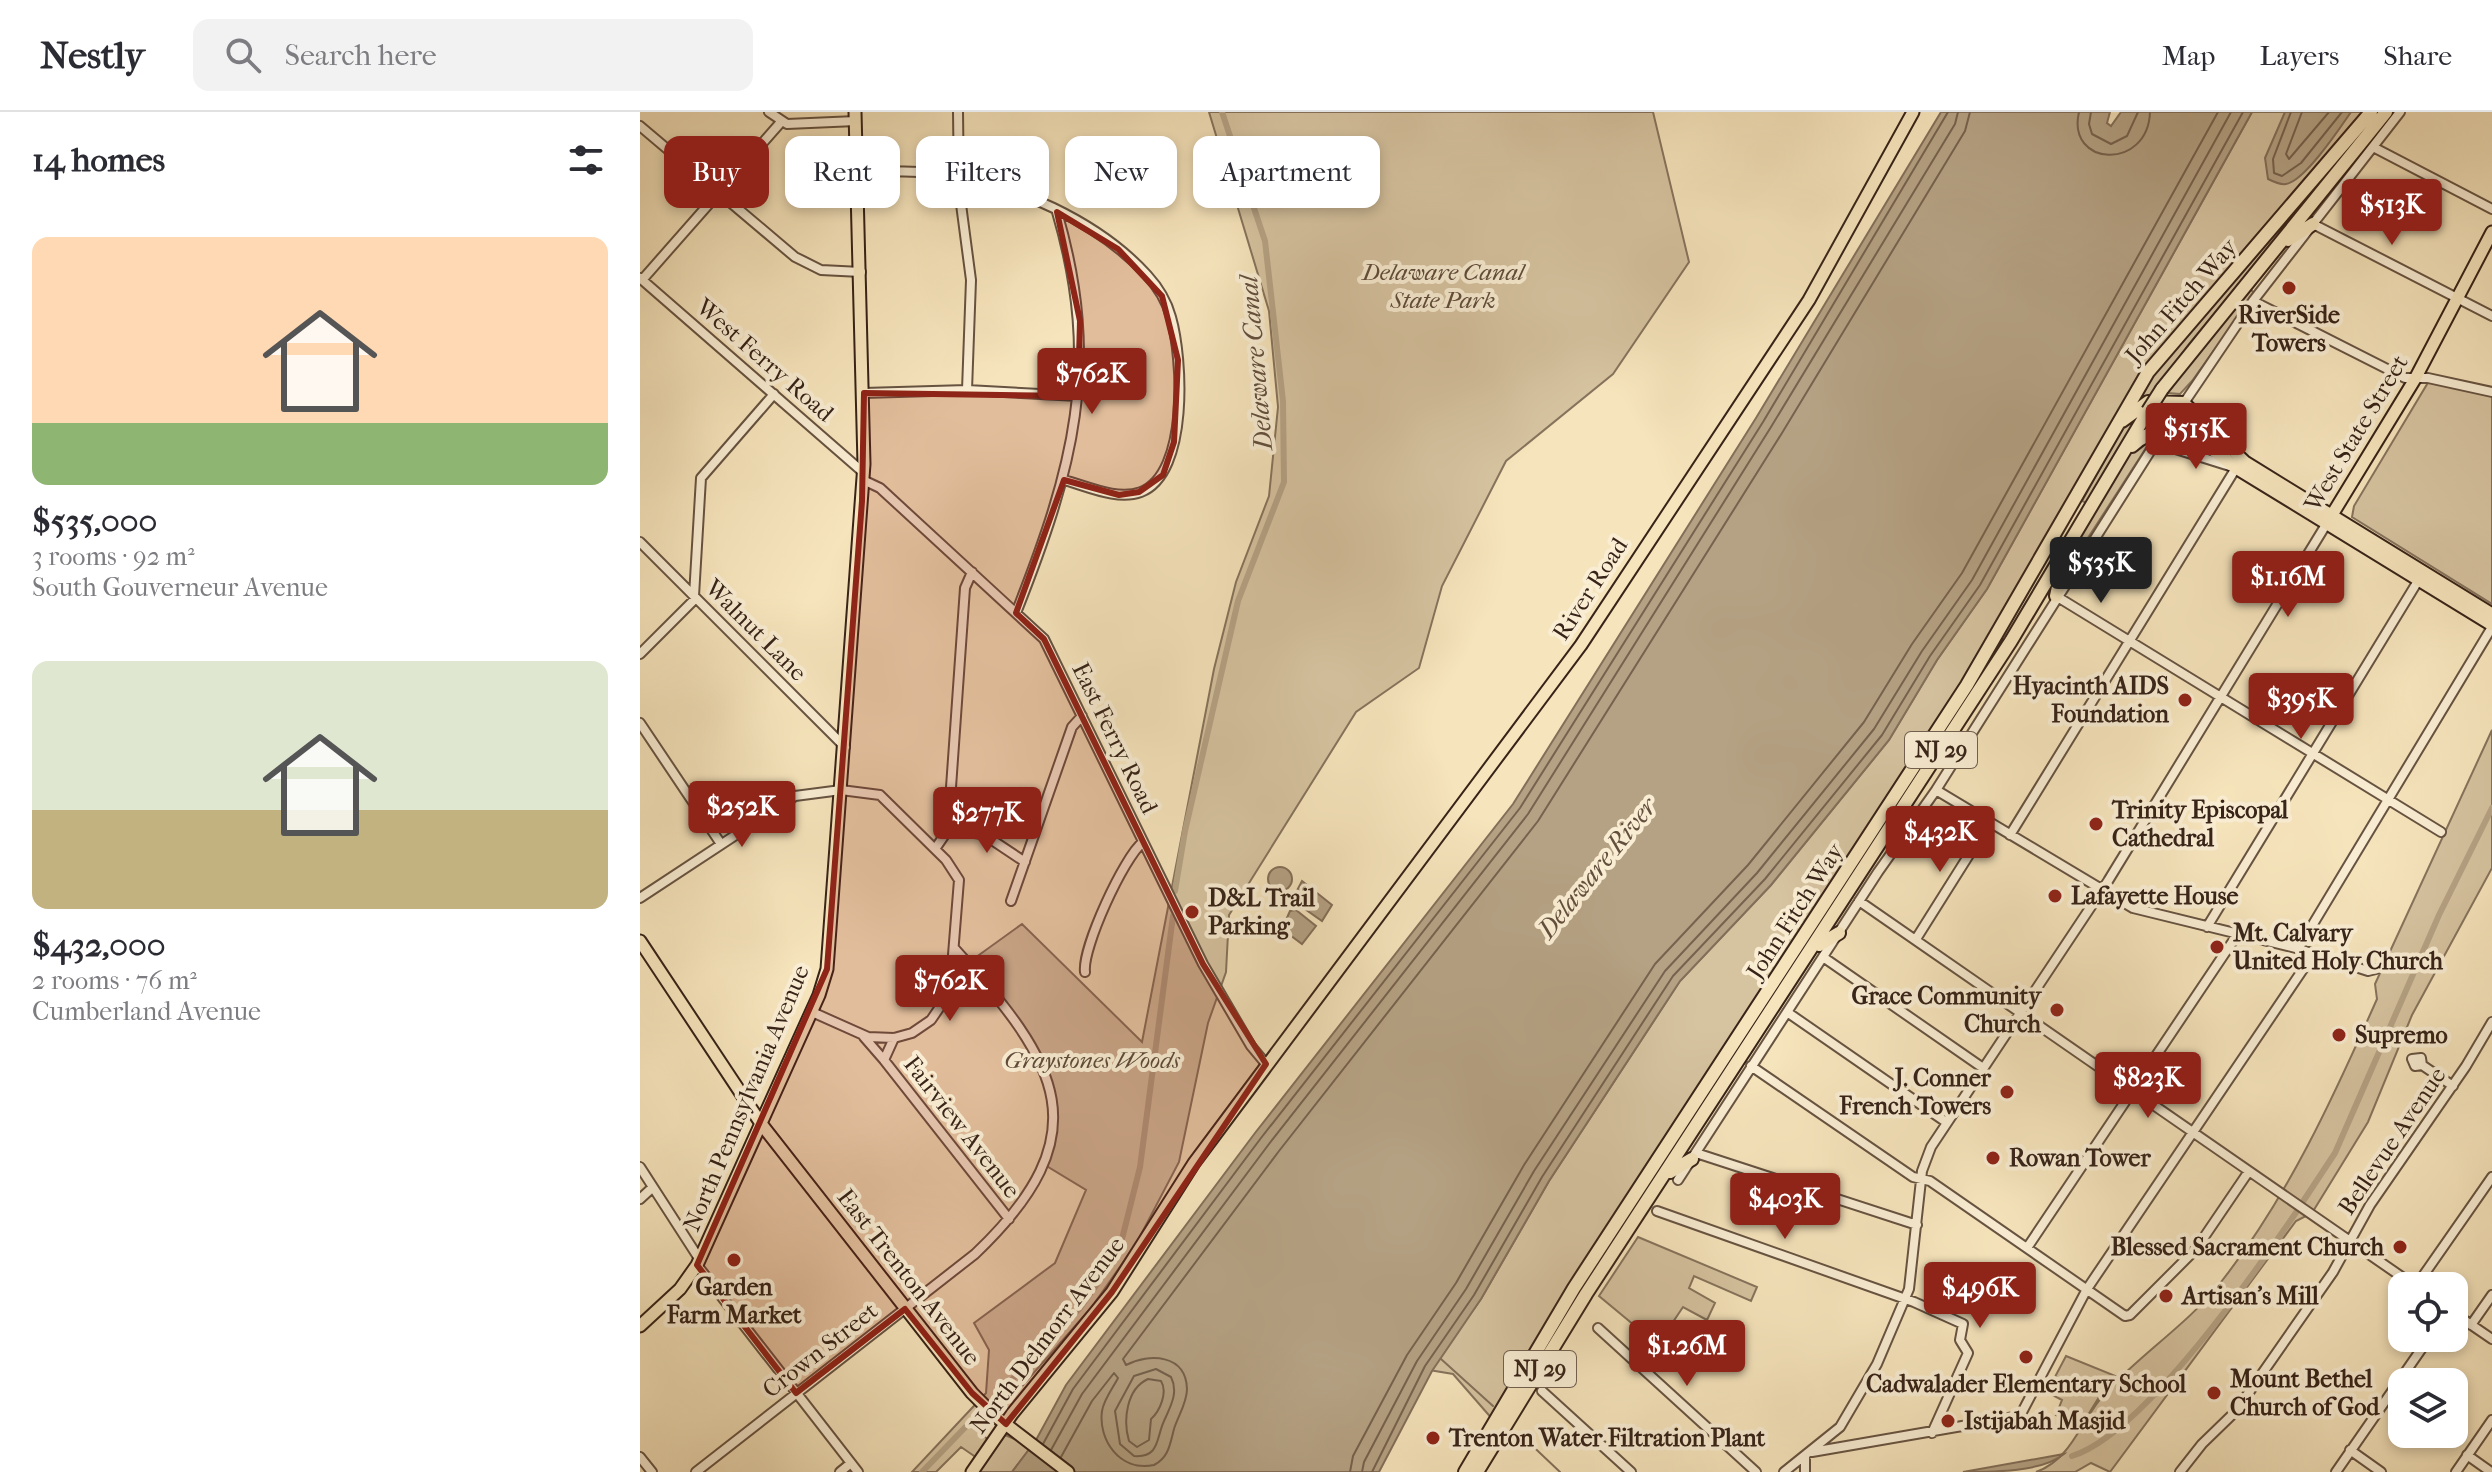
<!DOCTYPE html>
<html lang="en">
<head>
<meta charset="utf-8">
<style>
  :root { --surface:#fff; --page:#f2f2f3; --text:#2b2b33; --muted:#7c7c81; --line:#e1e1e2; --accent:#8f2418 }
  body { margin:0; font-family:"IM FELL French Canon",serif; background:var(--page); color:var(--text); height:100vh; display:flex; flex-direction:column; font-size:30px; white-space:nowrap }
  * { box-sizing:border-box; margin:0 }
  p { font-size:26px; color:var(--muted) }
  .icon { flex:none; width:44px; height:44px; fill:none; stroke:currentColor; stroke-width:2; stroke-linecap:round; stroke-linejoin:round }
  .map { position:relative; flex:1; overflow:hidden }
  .panel { display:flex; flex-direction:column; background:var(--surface); width:640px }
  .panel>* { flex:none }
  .banner { position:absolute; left:24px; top:24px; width:760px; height:72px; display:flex; gap:16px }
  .fabs { position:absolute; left:1748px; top:1160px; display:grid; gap:16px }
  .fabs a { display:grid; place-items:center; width:80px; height:80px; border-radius:16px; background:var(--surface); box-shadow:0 4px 12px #0003; font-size:40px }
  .price { position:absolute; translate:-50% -68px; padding:0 18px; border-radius:8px; background:var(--accent); color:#fff; font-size:26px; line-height:52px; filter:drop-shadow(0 2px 4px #0008) }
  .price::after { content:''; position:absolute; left:50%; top:48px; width:24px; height:18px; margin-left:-12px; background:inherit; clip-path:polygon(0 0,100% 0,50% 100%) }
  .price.current { background:#222; color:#fff }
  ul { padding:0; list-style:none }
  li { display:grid; align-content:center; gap:16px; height:424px; padding:0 32px }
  li span { display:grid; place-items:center; height:248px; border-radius:16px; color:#555 }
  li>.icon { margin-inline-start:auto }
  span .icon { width:144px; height:144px; fill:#fffc; stroke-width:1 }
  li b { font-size:34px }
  h2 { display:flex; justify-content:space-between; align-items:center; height:96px; padding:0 32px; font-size:34px }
  .tag { padding:0 28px; border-radius:16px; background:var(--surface); box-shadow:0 4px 12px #0003; font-size:28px; line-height:72px }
  .tag.current { background:var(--accent); color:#fff }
  header { display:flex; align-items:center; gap:48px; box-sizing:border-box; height:112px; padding:0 40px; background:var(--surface); border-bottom:2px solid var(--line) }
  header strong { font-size:38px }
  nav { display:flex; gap:44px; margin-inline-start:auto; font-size:28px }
  .search { width:560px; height:72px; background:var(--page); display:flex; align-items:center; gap:20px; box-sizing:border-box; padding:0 28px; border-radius:16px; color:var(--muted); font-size:30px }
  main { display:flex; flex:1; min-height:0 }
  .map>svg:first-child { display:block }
</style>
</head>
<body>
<header>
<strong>Nestly</strong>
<div class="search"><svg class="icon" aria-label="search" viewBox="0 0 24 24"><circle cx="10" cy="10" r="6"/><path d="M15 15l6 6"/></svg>Search here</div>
<nav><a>Map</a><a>Layers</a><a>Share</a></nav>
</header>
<main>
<section class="panel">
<h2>14 homes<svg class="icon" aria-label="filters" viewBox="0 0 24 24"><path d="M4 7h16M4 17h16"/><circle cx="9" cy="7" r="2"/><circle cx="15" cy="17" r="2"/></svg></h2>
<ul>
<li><span style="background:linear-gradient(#ffd9b3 75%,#8fb573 0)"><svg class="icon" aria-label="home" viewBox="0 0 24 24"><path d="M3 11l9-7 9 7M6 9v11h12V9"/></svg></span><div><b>$535,000</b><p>3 rooms · 92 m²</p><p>South Gouverneur Avenue</p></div></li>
<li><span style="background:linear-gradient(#dfe7d0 60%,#c2b280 0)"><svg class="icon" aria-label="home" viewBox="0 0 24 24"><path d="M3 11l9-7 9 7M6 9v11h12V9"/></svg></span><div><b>$432,000</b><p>2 rooms · 76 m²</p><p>Cumberland Avenue</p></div></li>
</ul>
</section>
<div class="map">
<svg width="1852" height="1360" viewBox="0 0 1852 1360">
  <rect width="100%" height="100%" fill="#f6e4bc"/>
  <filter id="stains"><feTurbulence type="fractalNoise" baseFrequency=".0025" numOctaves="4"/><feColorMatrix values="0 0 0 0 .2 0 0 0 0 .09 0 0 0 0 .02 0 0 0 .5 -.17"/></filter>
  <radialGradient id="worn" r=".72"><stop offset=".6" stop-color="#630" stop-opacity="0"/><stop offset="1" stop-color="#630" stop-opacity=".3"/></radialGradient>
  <path fill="#d6c3a0" stroke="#86735c" stroke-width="2" d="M569,0H1013L1049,150L973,262L866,349L802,474L779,556L716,600L589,803L586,860L568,911L539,1050L496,1132L451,1196L376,1281L336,1318L350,1329L337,1346L321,1335L296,1360H272L346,1281L349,1238L334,1211L415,1151L446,1078L405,1053L414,1017L402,949L339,864L332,848L382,812L502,930L574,557L596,470L629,384L638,295L629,199Z
    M1612,0H1731L1508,260L1389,471L854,1309L813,1262L789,1258L841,1187L909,1069L1040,869L1131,773L1249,628L1297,548L1347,477Z
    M1736,0H1740L1549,232L1512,283L1495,289L1521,251L1625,134Z
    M1609,177L1615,181L1552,269L1540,282L1528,281L1564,230Z
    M1789,269L1852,283V492L1712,405L1714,394Z
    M1522,291L1543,295L1591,343L1540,314L1515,312L1512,309Z
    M1504,296L1447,391L1442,389L1486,309Z
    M1532,321L1582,347L1530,331L1508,333L1424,463C1433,435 1479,346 1502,330C1510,325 1523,323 1532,321Z
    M1852,618V756L1772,903L1728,1010L1672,1101L1656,1109L1470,1360L1451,1351L1435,1360H1396C1433,1347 1441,1306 1467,1279C1502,1241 1549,1211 1581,1170C1648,1085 1694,984 1737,887L1735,872Z
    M998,1125L1117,1175L1111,1189L1054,1164L1049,1176L1075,1191L1067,1208L1043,1195L1031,1213L1059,1247L1042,1259L1018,1233L959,1184Z
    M1426,1244L1478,1265L1461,1282L1443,1311L1416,1303L1422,1288L1407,1280Z
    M360,1321L392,1334L372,1360H332Z"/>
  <path fill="#b5a284" stroke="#836f59" stroke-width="2" d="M1301,0H1470L1467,11L1471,14L1481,0H1612L1347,477L1297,548L1249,628L1131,773L1040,869L909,1069L841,1187L792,1259L739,1360H372L396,1328L426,1273L615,1021L873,692L1116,306Z
    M1645,0H1711C1700,16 1665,69 1646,72C1640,73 1634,70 1628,67L1625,46Z
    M628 767a12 12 0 1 1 24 0a12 12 0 1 1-24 0Z
    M662,769L692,793L682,809L652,788Z
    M656,798L676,814L662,832L642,817L650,799Z
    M1424,1342C1402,1360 1355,1360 1323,1360Z"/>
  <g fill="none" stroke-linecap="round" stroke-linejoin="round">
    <path stroke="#76624e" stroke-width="2" d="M1439,0C1426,55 1508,59 1510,0
      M1451,0L1449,12L1452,22L1471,32L1487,24L1498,0
      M1651,0L1633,47L1634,61L1642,64L1661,51L1702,0
      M1662,0L1646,42L1649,47L1689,0
      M516,1257L531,1265C539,1281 530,1295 524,1309C516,1326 520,1346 494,1344L480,1332L475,1299L494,1264Z
      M508,1267L521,1269C528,1280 520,1299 511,1307L509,1328L497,1335L489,1329C483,1309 486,1277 508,1267Z
      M403,1332L433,1277L621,1026L880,696L1123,310L1308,0
      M411,1338L442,1282L629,1032L888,702L1131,315L1315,12L1318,0
      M421,1345L452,1289L474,1261L478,1266C473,1276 464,1287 462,1299C458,1327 479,1360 514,1353C529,1345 530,1332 534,1317C538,1304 547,1291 547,1277C546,1242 509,1241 486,1253L483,1247L639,1039L898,709L1142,321L1325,19L1330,0
      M710,1360L713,1344L767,1243L816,1171L884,1053L1015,852L1108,753L1224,610L1272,532L1322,461L1578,0
      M722,1360L724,1350L777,1249L826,1177L894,1059L1025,859L1117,761L1234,617L1282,539L1332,468L1591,0
      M732,1360L785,1254L834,1183L902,1065L1033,864L1125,767L1242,623L1290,544L1340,473L1603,0"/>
    <path stroke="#836f59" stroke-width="2" d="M801,1247L853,1294
      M881,1323L920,1360"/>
    <path stroke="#b5a284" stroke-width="6" d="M535,779L545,719L598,489L644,370L643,289L625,129L582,0
      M1664,1088L1695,1041L1799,803L1852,696
      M351,1290L440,1196L472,1151L482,1127L500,1055L533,804
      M1432,1344C1503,1322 1614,1162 1657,1099
      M282,1360L340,1300"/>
    <g stroke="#675341" stroke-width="12">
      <path id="minor" d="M129,0L147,12L216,9
        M318,0L319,77L331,168L327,278
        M0,14L155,145L181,158L221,160
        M1733,35L1852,97
        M218,59C246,60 275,58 303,62C374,71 459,110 507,163C518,175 527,190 531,205C543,247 549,361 501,380C477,389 447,374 424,368
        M1673,112L1852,204
        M0,166L224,361
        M2,168L141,10
        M1613,189L1765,266H1788L1852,280
        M224,281L327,278L438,284
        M1544,291L1613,189L1760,0
        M223,368L240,376L404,527L563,852L611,934L626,952
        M0,430L205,635
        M54,484L61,366L134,282
        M1416,484L1801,720
        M376,501C433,357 462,253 417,100
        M0,542L56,486
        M0,611L81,732
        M1296,678L1493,796L1656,836L1728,859L1736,857
        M308,718L343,722L385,750
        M295,737L308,718L325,476L332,460
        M0,786L155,684L201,678L240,683L306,748L319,768L310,880L291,908L272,921L254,926L228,925L172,900
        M371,789L432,615L442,604
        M1219,789L1775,1174
        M1567,815L1781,464
        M1276,827L1349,711
        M1658,837L1852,515
        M1183,845L1343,956
        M445,860C442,836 484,745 503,730
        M311,871L339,864
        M1147,900L1306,1010
        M224,925L244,948
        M254,926L244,948L369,1107
        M1782,953L1781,946L1772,947L1775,954L1782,953L1813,974
        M1111,954L1273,1065L1290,1069L1485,1204L1490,1203L1556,1137L1609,1059
        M1056,1041L1277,1113
        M0,1055L60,1148
        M1038,1068L1238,760L1296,678L1511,338L1526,334L1596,356L1370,723
        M0,1087L13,1075
        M1017,1099L1274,1190L1323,1212L1320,1228L1328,1241L1292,1321
        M1387,1136L1597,823
        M57,1153L218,1360
        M1776,1174L1852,1065
        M1814,1201L1852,1227
        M1831,1213L1852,1183
        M958,1216L1116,1360
        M902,1279L991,1360
        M1710,1338L1741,1360
        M1172,1340L1380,1304L1447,1177L1672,844
        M1827,1343L1851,1360
        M0,1345L12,1360
        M1165,1345V1360
        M56,1360L335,1142C462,1021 419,952 315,837
        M200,1360L211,1351
        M1144,1360L1200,1315L1237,1252L1269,1177L1282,1059L1291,1035L1468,769L1687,411
        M1540,1360L1562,1332L1596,1299L1693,1160L1730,1093L1826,954L1852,910
        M1696,1360L1789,1226
        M1816,1360L1852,1308"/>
    </g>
    <g stroke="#372318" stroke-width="15">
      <path id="major" d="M1544,291L1605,350L1852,502
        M1596,356L1852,513
        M1687,411L1775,267L1852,120
        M0,829L122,1013L332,1281L355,1304L428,1360
        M0,1214L40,1177L57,1153L179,883L187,857L224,352L215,0
        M332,1360L372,1302L472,1180L554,1051L941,533L1169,188L1273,0"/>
    </g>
    <g stroke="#372318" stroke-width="16">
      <path id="highway" d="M1648,128L1673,112
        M1522,277L1746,0
        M1482,309L1508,290L1544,291
        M1492,334C1527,300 1566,330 1596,356
        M1416,484L1424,448
        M1179,833L1199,821
        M1030,1060L1052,1047
        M825,1360L934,1176L1327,573L1508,260L1731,0
        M837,1360L946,1182L1371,529L1508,299"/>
    </g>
    <use href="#minor" stroke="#f9edd3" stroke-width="8"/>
    <use href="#major" stroke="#f6e4bc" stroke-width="11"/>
    <use href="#highway" stroke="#f6e4bc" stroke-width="12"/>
    <g stroke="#372318" stroke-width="16" stroke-linecap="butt">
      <path id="highway-bridge" d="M1508,299L1522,277"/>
    </g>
    <use href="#highway-bridge" stroke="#f6e4bc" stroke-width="12"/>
  </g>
  <path fill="#8f2418" fill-opacity="0.2" stroke="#8f2418" stroke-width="6" stroke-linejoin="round" d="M417,100L478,137L522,184L538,248L534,330L523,363L499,380L479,383L424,368L376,501L404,527L563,852L626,952L472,1180L366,1312L332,1281L265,1197L156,1281L57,1153L187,857L222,389L224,281L438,284L440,209Z"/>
  <g fill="#8f2418" stroke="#f9edd3" stroke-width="3">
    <circle cx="1649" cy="176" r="8"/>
    <circle cx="1545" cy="588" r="8"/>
    <circle cx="1456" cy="712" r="8"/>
    <circle cx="1415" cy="784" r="8"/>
    <circle cx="552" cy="800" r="8"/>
    <circle cx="1577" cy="835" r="8"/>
    <circle cx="1417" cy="898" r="8"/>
    <circle cx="1699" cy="923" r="8"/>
    <circle cx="1367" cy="980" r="8"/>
    <circle cx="1353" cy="1046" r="8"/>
    <circle cx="1760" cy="1135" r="8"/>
    <circle cx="94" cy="1148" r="8"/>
    <circle cx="1526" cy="1184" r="8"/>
    <circle cx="1386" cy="1245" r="8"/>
    <circle cx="1574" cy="1281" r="8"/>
    <circle cx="1308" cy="1309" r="8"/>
    <circle cx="793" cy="1326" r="8"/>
  </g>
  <g text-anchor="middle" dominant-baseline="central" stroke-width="8" stroke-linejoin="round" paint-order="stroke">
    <g fill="#f9edd3" stroke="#716050" stroke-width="2">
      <rect x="1265" y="620" width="72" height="36" rx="6"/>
      <rect x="864" y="1239" width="72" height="36" rx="6"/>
    </g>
    <g font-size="22" font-weight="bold" fill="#372318">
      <text x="1301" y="638">NJ 29</text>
      <text x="900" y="1257">NJ 29</text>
    </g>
    <g font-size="24" font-style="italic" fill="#5f4b3a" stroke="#f9edd3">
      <text x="803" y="160">Delaware Canal<tspan x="803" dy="28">State Park</tspan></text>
      <text x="452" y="948">Graystones Woods</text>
    </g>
    <g font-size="24" fill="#372318" stroke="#f9edd3">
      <text transform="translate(1541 189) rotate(-49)">John Fitch Way</text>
      <text transform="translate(125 248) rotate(41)">West Ferry Road</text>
      <text transform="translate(1716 321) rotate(-59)">West State Street</text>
      <text transform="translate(950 477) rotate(-57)">River Road</text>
      <text transform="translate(116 518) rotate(45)">Walnut Lane</text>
      <text transform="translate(475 626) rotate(64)">East Ferry Road</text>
      <text transform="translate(1155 799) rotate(-57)">John Fitch Way</text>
      <text transform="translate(106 986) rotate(-67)">North Pennsylvania Avenue</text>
      <text transform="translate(322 1015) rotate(52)">Fairview Avenue</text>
      <text transform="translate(1752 1029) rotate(-56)">Bellevue Avenue</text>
      <text transform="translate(269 1165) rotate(52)">East Trenton Avenue</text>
      <text transform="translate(407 1223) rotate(-53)">North Delmorr Avenue</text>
      <text transform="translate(180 1238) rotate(-38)">Crown Street</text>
    </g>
    <g font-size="24" font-weight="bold" fill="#372318" stroke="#f9edd3" text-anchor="start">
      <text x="1649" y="203" text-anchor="middle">RiverSide<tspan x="1649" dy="28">Towers</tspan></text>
      <text x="1529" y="574" text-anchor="end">Hyacinth AIDS<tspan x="1529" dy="28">Foundation</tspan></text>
      <text x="1472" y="698">Trinity Episcopal<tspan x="1472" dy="28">Cathedral</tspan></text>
      <text x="1431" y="784">Lafayette House</text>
      <text x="568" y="786">D&amp;L Trail<tspan x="568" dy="28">Parking</tspan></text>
      <text x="1593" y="821">Mt. Calvary<tspan x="1593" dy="28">United Holy Church</tspan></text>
      <text x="1401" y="884" text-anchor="end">Grace Community<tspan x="1401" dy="28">Church</tspan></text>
      <text x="1715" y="923">Supremo</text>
      <text x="1351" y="966" text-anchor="end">J. Conner<tspan x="1351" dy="28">French Towers</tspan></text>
      <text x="1369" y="1046">Rowan Tower</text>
      <text x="1744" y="1135" text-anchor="end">Blessed Sacrament Church</text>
      <text x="94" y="1175" text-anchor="middle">Garden<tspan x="94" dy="28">Farm Market</tspan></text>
      <text x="1542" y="1184">Artisan's Mill</text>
      <text x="1590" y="1267">Mount Bethel<tspan x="1590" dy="28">Church of God</tspan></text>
      <text x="1386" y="1272" text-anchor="middle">Cadwalader Elementary School</text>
      <text x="1324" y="1309">Istijabah Masjid</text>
      <text x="809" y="1326">Trenton Water Filtration Plant</text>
    </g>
    <g font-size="26" font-style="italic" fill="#634f3e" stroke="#f9edd3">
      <text transform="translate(616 251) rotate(-95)">Delaware Canal</text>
      <text transform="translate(957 756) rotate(-51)">Delaware River</text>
    </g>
  </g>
  <rect width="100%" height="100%" filter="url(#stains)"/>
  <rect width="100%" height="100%" fill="url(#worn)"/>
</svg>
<div class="fabs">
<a><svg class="icon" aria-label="locate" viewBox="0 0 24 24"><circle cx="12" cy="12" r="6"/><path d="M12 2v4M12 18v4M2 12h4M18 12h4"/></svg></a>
<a><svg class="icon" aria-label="layers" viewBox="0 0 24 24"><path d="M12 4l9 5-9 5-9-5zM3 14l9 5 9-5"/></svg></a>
</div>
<b class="price" style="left:1752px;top:135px">$513K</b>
<b class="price" style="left:452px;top:304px">$762K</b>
<b class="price" style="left:1556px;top:359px">$515K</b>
<b class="price current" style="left:1461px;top:493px">$535K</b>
<b class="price" style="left:1648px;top:507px">$1.16M</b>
<b class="price" style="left:1661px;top:629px">$395K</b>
<b class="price" style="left:102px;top:737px">$252K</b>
<b class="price" style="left:347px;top:743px">$277K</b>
<b class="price" style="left:1300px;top:762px">$432K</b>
<b class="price" style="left:310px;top:911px">$762K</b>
<b class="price" style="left:1508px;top:1008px">$823K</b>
<b class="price" style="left:1145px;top:1129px">$403K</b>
<b class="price" style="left:1340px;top:1218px">$496K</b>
<b class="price" style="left:1047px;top:1276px">$1.26M</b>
<div class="banner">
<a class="tag current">Buy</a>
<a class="tag">Rent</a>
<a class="tag">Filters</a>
<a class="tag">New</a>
<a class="tag">Apartment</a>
</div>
</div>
</main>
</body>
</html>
